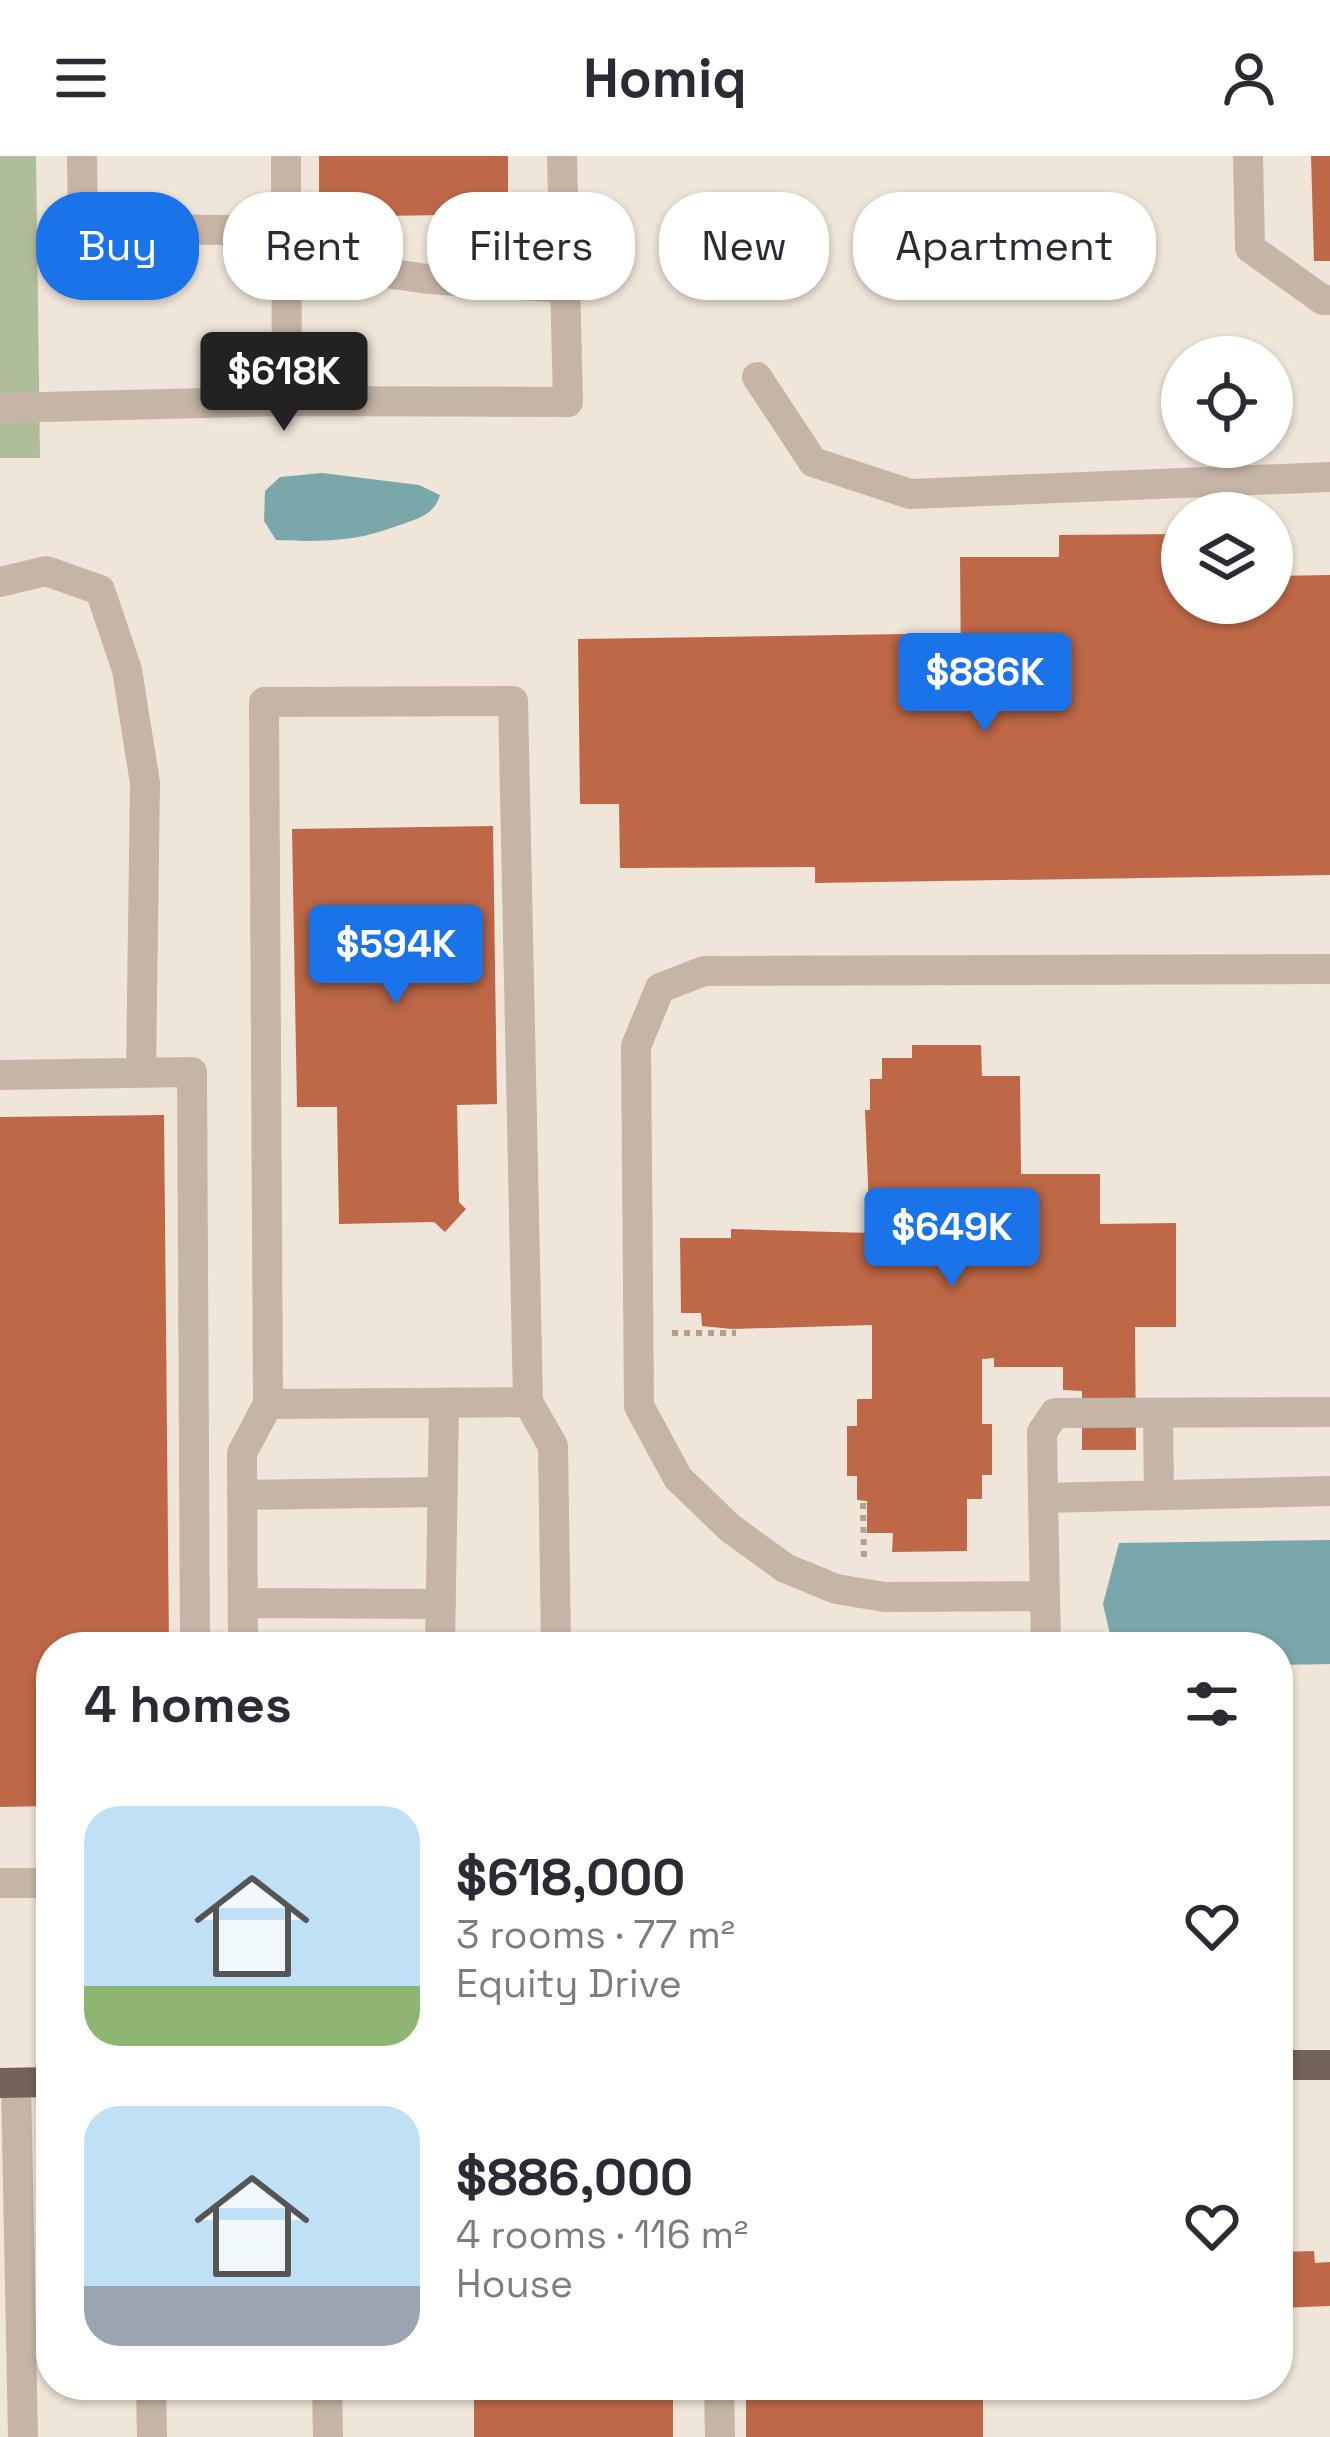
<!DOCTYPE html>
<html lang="en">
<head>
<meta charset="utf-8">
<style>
  :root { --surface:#fff; --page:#f2f2f3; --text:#2b2b33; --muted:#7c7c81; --accent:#1a73e8 }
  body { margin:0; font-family:"Space Grotesk",sans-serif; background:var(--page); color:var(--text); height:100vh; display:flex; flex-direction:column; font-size:45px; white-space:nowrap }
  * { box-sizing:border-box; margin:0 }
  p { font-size:39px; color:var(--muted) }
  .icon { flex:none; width:66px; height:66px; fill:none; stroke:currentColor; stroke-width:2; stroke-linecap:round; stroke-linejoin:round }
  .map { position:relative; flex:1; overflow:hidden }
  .drawer { position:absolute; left:36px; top:1476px; width:1257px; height:768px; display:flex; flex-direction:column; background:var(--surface); border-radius:48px; box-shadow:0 3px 9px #0004 }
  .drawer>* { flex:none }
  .banner { position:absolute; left:36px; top:36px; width:1260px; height:108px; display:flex; gap:24px }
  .fabs { position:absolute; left:1161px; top:180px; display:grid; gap:24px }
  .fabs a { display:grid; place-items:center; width:132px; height:132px; border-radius:50%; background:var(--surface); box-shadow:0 3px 9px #0004; font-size:60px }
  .price { position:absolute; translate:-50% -102px; padding:0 27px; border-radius:12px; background:var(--accent); color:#fff; font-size:39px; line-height:78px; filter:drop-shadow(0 3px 6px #0008) }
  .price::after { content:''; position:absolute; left:50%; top:72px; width:36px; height:27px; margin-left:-18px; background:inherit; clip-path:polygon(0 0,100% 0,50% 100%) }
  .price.selected { background:#222; color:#fff }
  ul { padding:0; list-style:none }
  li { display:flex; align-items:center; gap:36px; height:300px; padding:0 48px }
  li span { display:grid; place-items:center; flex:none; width:336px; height:240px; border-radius:36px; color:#555 }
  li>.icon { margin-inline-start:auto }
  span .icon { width:144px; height:144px; fill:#fffc; stroke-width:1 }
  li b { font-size:51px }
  h2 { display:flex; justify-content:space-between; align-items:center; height:144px; padding:0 48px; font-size:51px }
  .pill { padding:0 42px; border-radius:48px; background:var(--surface); box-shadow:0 3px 9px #0004; font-size:42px; line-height:108px }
  .pill.selected { background:var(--accent); color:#fff }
  header { display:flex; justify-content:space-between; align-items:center; height:156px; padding:0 48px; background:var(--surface); font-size:54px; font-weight:800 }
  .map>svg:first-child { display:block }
</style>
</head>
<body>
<header><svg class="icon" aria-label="menu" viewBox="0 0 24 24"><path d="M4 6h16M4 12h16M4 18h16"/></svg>Homiq<svg class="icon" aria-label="person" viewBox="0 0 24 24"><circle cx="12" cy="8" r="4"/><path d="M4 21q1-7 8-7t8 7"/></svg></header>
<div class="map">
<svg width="1330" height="2281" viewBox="0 0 1330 2281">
  <rect width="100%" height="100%" fill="#efe5d9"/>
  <path fill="#b0bd9a" d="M0,0H36L40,302H0Z"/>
  <path fill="#7aa7aa" d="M322,317L419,329L440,339C434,360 416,363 397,370C355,386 320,386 276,384L264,365L265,335L280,321Z
    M1330,1384V1508L1278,1509V1491H1113L1103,1448L1119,1387Z"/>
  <path fill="#be6848" d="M319,0H508V58L319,61Z
    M1311,0H1330V105H1314Z
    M1182,378V447H1272V420L1330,419V719L815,727V711L620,712L619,648H580L578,483L905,478V523L961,522L960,401H1059V379Z
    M493,670L497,948L457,949L459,1046L466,1053L445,1076L434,1066L339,1068L337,951H297L292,673Z
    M912,889H981L982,920H1020L1021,1018H1100V1068L1176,1067V1171H1135L1136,1294H1082V1235L1063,1234V1211H994V1202L982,1203V1268H992V1319H982V1343H967V1395L892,1396L893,1377H867V1345L857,1344V1320H847V1270H857V1243H872V1169L732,1173L702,1170L701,1157H681L680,1082H731V1073L870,1077L865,954H870V923H882V902H912Z
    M164,959L169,1491H51V1650L0,1651V961Z
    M1314,2095L1315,2107L1330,2106V2150L1278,2152V2096Z
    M474,2229L673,2231V2281H474Z
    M746,2229H983V2281H746Z"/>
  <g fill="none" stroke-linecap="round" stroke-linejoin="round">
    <path stroke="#b2a090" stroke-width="6" stroke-dasharray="6 6" stroke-linecap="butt" d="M672,1177H736
      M863,1347L864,1403"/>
    <path stroke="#c6b5a6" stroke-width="30" d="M82,0L83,72L286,75
      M286,0L287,245
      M1248,0L1250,92L1323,144H1330
      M286,103L428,123L565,132
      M757,221L813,306L910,338L1330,321
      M0,252L287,245L568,246L562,0
      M0,426L46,415L100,434L127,514L145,627L141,917
      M0,919L192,916L195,1491
      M268,1248L528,1246
      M1158,1257L1159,1339
      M242,1339L443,1336
      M1043,1342L1042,1276L1055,1257L1330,1256
      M1045,1440L885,1441L836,1433L785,1412L730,1372L678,1322L639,1250L636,890L660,832L704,815L1330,813
      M243,1447L441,1448
      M243,1491L242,1297L268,1248L264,546L513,545L528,1246L553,1290L556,1491
      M440,1491L444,1247
      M1046,1491L1043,1342L1330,1335
      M0,1727H51
      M16,1927L23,2281
      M151,2229L152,2281
      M327,2229L328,2281
      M719,2229L720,2281"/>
    <path stroke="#746258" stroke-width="30" d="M1278,1909H1330
      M0,1927L51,1926"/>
  </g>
</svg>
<div class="fabs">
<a><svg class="icon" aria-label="locate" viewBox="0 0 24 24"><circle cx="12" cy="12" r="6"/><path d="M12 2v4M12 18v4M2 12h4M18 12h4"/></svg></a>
<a><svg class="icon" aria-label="layers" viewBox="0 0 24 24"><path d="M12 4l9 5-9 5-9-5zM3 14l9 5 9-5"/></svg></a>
</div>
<b class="price selected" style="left:284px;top:278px">$618K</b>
<b class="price" style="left:985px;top:579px">$886K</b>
<b class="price" style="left:396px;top:851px">$594K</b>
<b class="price" style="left:952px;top:1134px">$649K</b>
<div class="banner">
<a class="pill selected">Buy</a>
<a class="pill">Rent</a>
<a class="pill">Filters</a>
<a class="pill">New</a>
<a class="pill">Apartment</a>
</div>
<section class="drawer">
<h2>4 homes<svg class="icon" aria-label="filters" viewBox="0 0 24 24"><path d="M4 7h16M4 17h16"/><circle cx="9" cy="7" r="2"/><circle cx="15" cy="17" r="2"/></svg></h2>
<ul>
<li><span style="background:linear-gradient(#bfe0f5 75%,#8fb573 0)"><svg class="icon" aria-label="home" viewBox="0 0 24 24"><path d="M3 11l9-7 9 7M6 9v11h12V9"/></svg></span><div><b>$618,000</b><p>3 rooms · 77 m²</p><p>Equity Drive</p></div><svg class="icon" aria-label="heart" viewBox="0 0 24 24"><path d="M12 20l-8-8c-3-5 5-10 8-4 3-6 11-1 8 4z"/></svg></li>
<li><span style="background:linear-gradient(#bfe0f5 75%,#9aa5b1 0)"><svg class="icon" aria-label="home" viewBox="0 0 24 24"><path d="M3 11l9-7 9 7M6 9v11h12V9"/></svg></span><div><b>$886,000</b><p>4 rooms · 116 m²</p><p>House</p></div><svg class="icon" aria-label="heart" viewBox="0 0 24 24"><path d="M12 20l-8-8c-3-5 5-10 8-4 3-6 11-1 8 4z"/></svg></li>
</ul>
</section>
</div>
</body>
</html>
